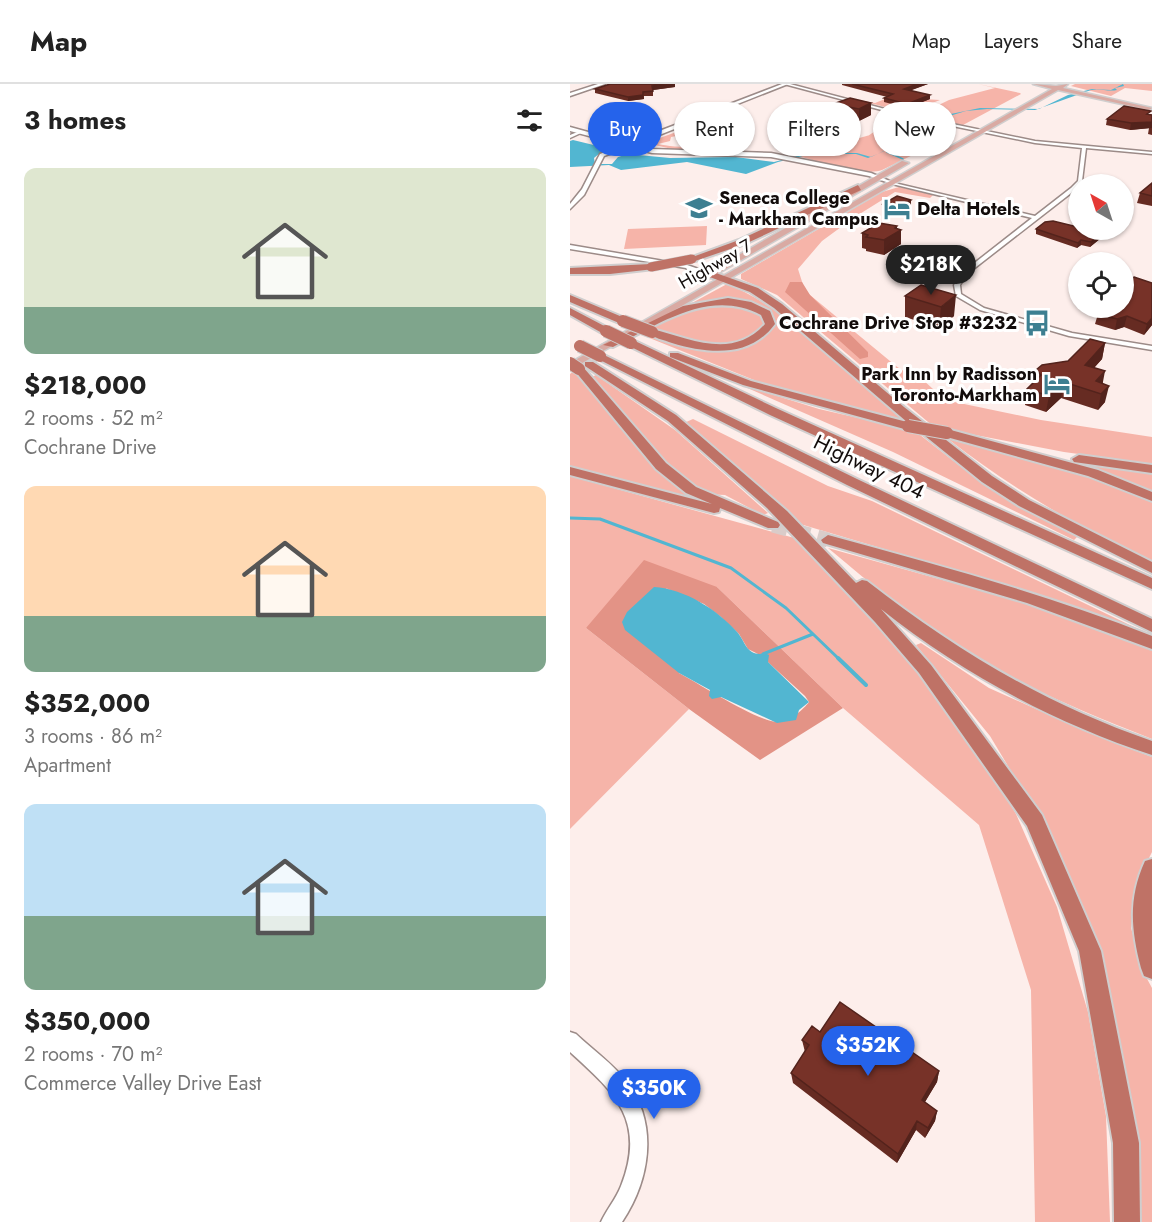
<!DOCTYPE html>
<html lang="en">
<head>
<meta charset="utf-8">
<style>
  :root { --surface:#fff; --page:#f2f2f2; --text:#222; --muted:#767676; --line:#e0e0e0; --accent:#2563eb }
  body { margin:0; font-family:Jost,sans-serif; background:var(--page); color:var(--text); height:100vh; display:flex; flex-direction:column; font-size:22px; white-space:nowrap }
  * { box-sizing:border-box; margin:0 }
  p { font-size:20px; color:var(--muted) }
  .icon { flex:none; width:33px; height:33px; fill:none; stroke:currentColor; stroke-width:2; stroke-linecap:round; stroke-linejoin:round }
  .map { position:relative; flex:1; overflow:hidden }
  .panel { display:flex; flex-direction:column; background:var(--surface); width:570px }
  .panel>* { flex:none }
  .hud { position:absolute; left:18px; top:18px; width:474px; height:54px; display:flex; gap:12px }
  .needle { width:39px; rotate:321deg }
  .tools { position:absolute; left:498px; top:90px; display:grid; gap:12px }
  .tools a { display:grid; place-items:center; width:66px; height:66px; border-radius:50%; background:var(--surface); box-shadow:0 2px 4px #0004; font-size:30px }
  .price { position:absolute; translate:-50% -51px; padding:0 14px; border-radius:21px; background:var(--accent); color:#fff; font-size:20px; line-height:39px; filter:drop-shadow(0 2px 3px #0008) }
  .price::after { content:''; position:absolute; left:50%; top:36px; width:18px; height:14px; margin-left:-9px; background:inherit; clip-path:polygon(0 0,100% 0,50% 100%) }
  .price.active { background:#222; color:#fff }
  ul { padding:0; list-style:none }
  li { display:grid; align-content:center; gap:12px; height:318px; padding:0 24px }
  li span { display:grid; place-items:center; height:186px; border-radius:12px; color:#555 }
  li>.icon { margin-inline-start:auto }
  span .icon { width:108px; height:108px; fill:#fffc; stroke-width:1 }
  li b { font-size:26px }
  h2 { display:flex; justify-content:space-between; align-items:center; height:72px; padding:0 24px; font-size:26px }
  .chip { padding:0 21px; border-radius:27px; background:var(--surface); box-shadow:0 2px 4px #0004; font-size:21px; line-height:54px }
  .chip.active { background:var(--accent); color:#fff }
  header { display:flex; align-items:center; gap:36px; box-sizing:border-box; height:84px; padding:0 30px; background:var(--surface); border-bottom:2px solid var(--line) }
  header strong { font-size:28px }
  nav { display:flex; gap:33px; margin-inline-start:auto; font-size:21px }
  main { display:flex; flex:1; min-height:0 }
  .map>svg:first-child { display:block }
</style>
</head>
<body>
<header>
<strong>Map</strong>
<nav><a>Map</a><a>Layers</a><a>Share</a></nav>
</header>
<main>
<section class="panel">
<h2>3 homes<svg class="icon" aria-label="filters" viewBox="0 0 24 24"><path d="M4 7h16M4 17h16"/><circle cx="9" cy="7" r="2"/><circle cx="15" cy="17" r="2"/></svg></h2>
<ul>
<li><span style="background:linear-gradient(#dfe7d0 75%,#7fa58c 0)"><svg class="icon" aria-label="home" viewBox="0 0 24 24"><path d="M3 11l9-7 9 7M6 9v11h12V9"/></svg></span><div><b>$218,000</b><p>2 rooms · 52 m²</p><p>Cochrane Drive</p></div></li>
<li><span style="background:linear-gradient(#ffd9b3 70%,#7fa58c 0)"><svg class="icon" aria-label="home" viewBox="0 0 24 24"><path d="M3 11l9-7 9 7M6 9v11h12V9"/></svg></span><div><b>$352,000</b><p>3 rooms · 86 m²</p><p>Apartment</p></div></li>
<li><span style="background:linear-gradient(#bfe0f5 60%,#7fa58c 0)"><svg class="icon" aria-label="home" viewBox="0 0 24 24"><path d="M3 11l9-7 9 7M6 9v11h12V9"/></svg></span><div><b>$350,000</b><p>2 rooms · 70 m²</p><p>Commerce Valley Drive East</p></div></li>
</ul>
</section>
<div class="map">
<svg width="582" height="1138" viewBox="0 0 582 1138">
  <rect width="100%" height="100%" fill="#fdeeeb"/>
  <path fill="#f6b4a9" d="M408,0L450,9L451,10L393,41L346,32L379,16L425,4Z
    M505,0H582V7L555,4L541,12L501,2Z
    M320,13L370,16L337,29L289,16L305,19Z
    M324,30L369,40L348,50L349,54L331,60L353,66L312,86C294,93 244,76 224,71L261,61L249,57L268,60L300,51L292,56L317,39L312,36Z
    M109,47L111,48L105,52L122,49L101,53L100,57L88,60C106,64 159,67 168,54L173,55L160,65H102L76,59Z
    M329,103L363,111L360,114L325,108L288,131L291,132L289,134L320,141L316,144L282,135L252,157L228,185L234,204L240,211L326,282L335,288L340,284L375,316L471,336L582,353V380L494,368L364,343L207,211L171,195V190L312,108Z
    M137,142L136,161L54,165L58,145Z
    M157,200C217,224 284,290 331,335L199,302L67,249L72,246C86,251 102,260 116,262C142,265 188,264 203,241C192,215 173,213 146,215C138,216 129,220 122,219Z
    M139,220L184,224L195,235V241C164,275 117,258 79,243Z
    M4,287C48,330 65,376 121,410L116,414L0,384V290Z
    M26,291L105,346L198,429L193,431L155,411L136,410L109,394L83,370L22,293Z
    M166,299L249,325L345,347L404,393L446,420L507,453L504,456L323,368Z
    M123,335L258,402L302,417L566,544L563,548L543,537L449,505L230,440L114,339Z
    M378,355L507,389L582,418V477C509,444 441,404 378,355Z
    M517,380L582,388V408L516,383Z
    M0,392L228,455L332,568L396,648L446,730L487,823L518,928L536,1032L540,1138H465L461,906L409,741L273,624L147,503L16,544L119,625L0,745Z
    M258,464L495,530L582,565V655C518,630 455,604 396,568C347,538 302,501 258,464Z
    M351,559L419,604L517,648L582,673V768L565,802L561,844L575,891L582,904V1138H570L528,881L453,707L420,652L346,561Z"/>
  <path fill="#e39386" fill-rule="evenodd" d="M220,198H232L240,211L298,268V273L290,275L215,208Z
    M74,476L147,503L273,624L190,676L119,625L16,544ZM96,504L134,520L151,533L169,550L178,565L190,571L235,612L239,618C234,625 219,638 209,638C189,639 130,600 109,589Z"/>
  <path fill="#52b6d1" d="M553,0L554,2L545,4L547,6C538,8 530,4 521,6L465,26L417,25L396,27L356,39L331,53L313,55L319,65L298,74L286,70H241L208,78L176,90L117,78L51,86L39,81L0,83V57L3,56L36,64L24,74L25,80H42L48,73L58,70L100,74L166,73L204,78L238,69H287L301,73L318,65L311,55L329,53L366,33L410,24L469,25L498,11L522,5L541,6Z
    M84,503C115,505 148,526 168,549C173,555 175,564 182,568C189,572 193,568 199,571L198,578L239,618L229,626L226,636L207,639L151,613L142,615L139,612L140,606L109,589L55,546L52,538L57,528Z"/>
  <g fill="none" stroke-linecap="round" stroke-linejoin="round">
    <path stroke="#52b6d1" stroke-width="1.5" d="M317,68L333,75"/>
    <path stroke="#52b6d1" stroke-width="3" d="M0,434L30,435L161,484L216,524L270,576
      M193,570L243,550"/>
    <path stroke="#52b6d1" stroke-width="4" d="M268,574L296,601"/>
    <path stroke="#daccc9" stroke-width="15" stroke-dasharray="15 8" stroke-linecap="butt" d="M203,441L258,456"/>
    <g stroke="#9c8b88" stroke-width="3">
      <path id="minor" d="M214,0H220L334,30L465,57L582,68V70L516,64L512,97L505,106L397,190L390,201L391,210L414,224L502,249L582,262V266L499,252L410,226L386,212L384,201L393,188L462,134L318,99L320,98L465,132L501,104L508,97L512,64L465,59L334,32Z
        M10,47L13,48L0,54V51Z
        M0,161L117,181L143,190L140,192L125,187L131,194L129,198L127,199L124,197L125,194L116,184L0,165Z"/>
    </g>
    <g stroke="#9c8b88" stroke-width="3">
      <path id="tertiary" d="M28,0H35L0,12V9Z
        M212,0H218L64,61L82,65L201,69L301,89L322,98V100L299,92L201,73L82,69L59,63L34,72L14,111L0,125V120L12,105L30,70L53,61L0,47V43L58,59Z
        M0,948L6,950C23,966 43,980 57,998C89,1041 80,1096 52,1138H31C37,1125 46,1115 51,1102C77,1036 44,1008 0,968Z"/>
    </g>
    <g stroke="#d0cece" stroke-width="3">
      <path id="primary" d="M463,0L486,2L498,0L493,4L582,24L579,26L488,6L0,286V279L482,5Z
        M332,77L339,79L135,197L127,195Z"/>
    </g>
    <g stroke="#d0cece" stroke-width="4">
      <path id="motorway" d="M288,101L291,106L175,160L125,177L117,175L169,156Z
        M81,180L86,183L84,185L40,190H0V184Z
        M137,188H143L188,204L212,220L334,323L422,392L459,416L582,478V489L449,422L412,398L344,343L338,346L173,301L100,273V269H108L181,297L337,338L204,224L180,208L137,192Z
        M0,211L57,235L58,237L49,239L0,218Z
        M158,214L181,218L200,227L205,240C180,274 139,270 102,259C94,256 83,254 77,248L82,245C121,255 163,276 195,240L191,231C139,204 90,240 43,263L33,261L113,222Z
        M0,224L40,245L41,247L32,249L0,231Z
        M57,257H65L208,325L582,494V505L200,331L57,261Z
        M30,269L287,395L582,535V548L277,401L26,274L24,272Z
        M15,278H23L106,331L217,427L286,499L292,496L297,497C385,566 477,621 582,657V671C483,638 393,590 311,525L361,581L472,731L531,867L569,1059L570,1138H544L543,1059L509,867L457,742L349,589L305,538L197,424L98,337L15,282Z
        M9,282L13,283L96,379L126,403L208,438L210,441L208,444H198L150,424L149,428L144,429L0,391V383L142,420L116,409L86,385L5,287V283Z
        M377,345L528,386L582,408V417L518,392L373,352L371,349Z
        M509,371L582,381V389L504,378L502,375Z
        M258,451C367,481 477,510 582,552V565L457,519L253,459L251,456Z
        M582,775V895L574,892L571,884C561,846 558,814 575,777Z"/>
    </g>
    <use href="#minor" fill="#fff" fill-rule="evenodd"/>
    <use href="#tertiary" fill="#fff" fill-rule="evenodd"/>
    <use href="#primary" fill="#d9aaa3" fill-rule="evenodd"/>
    <use href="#motorway" fill="#bf7266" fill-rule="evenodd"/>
    <g stroke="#d0cece" stroke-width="10" stroke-linecap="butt">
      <path id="motorway-bridge-far1" d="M81,183L122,175"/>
    </g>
    <g stroke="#d0cece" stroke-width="14" stroke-linecap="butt">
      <path id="motorway-bridge" d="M53,237L82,248
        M36,247L61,259
        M10,262L30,272
        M0,279L9,285
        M338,342L377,349"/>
    </g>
    <use href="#motorway-bridge-far1" stroke="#bf7266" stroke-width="9"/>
    <use href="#motorway-bridge" stroke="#bf7266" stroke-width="12"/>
  </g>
  <path fill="#662b22" d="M272,0H358L341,6L360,15L337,24L314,18V14L317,13L272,1Z
    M105,3L83,6V12H74V15L58,17L25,9V5Z
    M301,19V31L289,37L263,32V20Z
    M580,30L582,31V51L578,50L579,44L560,46L536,41L537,35Z
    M582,99V122L567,119L570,109Z
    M313,120L341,123L328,131L313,128Z
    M327,145L331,160L314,171L296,167V165L292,164V149Z
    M466,145L532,149L531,154L520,163L511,161L507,164L466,150Z
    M351,201L384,232L369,244L335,233V212Z
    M534,224L582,241L574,251L554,243L545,246L525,240L528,230Z
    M535,259L532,275L524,284L533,299L535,318L528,326L491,314L476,328L455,321L457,305L464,298L466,286L498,277Z
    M250,948L369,987L367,998L355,1018L367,1027L365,1037L355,1054L346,1046L327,1079L223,999L221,989L235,968L232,956Z"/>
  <path fill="#53231c" d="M96,0H105V3L83,6L82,2Z
    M347,0H358L334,9V5Z
    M73,11L74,15L58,17V13Z
    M360,11V15L337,24V20Z
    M301,19V31L289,37V25Z
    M582,38V44L560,46L561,39Z
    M341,116V123L328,131V124Z
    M327,142V148L331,146V160L314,171V156Z
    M532,149L531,154L520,163L521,158Z
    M511,156V161L507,164L508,159Z
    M386,211L384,232L369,244L371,223Z
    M557,232L554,243L545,246L547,235Z
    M582,234V241L574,251L577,240Z
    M535,259L532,275L512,297L515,281Z
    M535,287L532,303L526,297Z
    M494,298L491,314L476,328L479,312Z
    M539,302L535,318L528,326L531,310Z
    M369,987L367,998L350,1026L352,1016Z
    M367,1027L365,1037L355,1054L358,1044Z
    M347,1037L346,1046L327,1079L328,1070Z"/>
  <path fill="#773228" stroke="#53231c" stroke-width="1.5" d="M40,0H96L82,2L83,7L73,8V11L58,13L25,5Z
    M282,0H347L334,5L360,11L337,20L314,14L323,10Z
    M280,14L301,19L289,25L263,20Z
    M554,22L581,27L577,30L582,31V38L561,39L537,35Z
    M582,99V112L570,109Z
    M327,112L341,116L328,124L313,120Z
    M483,137L508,143V146H518L532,149L521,158L511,156L508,159L466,145L475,138Z
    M309,139L327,142L325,144L331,146L314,156L296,153L298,151L292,149Z
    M564,193L582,199V234L577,240L557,232L547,235L528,230L534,224H554V203Z
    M351,201L386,211L371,223L335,212Z
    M520,255L535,259L515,281L535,287L526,297L539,302L531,310L494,298L479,312L457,305L471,291L466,286L472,281L498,277Z
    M270,918L369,987L352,1016L367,1027L358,1044L347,1037L328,1070L221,989L239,961L232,956L242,942L250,948Z"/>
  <defs>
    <g id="university-bare" transform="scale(2.07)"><path d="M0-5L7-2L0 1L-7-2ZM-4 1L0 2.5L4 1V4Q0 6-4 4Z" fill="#3d7f91" stroke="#fff" stroke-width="2.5" paint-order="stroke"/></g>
    <g id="hotel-bare" transform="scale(2.07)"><path d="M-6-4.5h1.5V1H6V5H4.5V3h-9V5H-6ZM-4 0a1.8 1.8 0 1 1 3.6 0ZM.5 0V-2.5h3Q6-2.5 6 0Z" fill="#3d7f91" stroke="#fff" stroke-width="2.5" paint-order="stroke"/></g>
    <g id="bus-bare" transform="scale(2.07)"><path d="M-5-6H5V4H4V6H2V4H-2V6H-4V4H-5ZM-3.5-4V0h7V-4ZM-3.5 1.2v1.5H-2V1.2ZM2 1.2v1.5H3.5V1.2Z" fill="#3d7f91" stroke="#fff" stroke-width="2.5" paint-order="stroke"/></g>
  </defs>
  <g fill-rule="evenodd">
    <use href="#university-bare" x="129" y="124"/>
    <use href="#hotel-bare" x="327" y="125"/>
    <use href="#bus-bare" x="467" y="239"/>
    <use href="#hotel-bare" x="487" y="300"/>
  </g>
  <g text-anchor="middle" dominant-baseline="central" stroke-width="6" stroke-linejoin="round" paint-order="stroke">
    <g font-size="18" font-weight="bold" fill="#120c0b" stroke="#fff" text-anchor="start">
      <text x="149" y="114">Seneca College<tspan x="149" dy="21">- Markham Campus</tspan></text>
      <text x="347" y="125">Delta Hotels</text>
      <text x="447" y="239" text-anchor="end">Cochrane Drive Stop #3232</text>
      <text x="467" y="290" text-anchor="end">Park Inn by Radisson<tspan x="467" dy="21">Toronto-Markham</tspan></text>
    </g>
    <g font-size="18" fill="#120c0b" stroke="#fff">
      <text transform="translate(145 180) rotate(-30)">Highway 7</text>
    </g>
    <g font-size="21" fill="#120c0b" stroke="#fff">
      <text transform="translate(299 383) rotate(26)">Highway 404</text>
    </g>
  </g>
</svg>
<div class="tools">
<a><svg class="needle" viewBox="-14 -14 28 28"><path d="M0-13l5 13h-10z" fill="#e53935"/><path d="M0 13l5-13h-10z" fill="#767676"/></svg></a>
<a><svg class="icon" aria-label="locate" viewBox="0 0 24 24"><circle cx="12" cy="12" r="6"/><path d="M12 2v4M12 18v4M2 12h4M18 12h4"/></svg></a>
</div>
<b class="price active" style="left:361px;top:212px">$218K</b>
<b class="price" style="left:298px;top:993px">$352K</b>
<b class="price" style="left:84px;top:1036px">$350K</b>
<div class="hud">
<a class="chip active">Buy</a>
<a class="chip">Rent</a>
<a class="chip">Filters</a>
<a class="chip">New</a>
</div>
</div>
</main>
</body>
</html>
